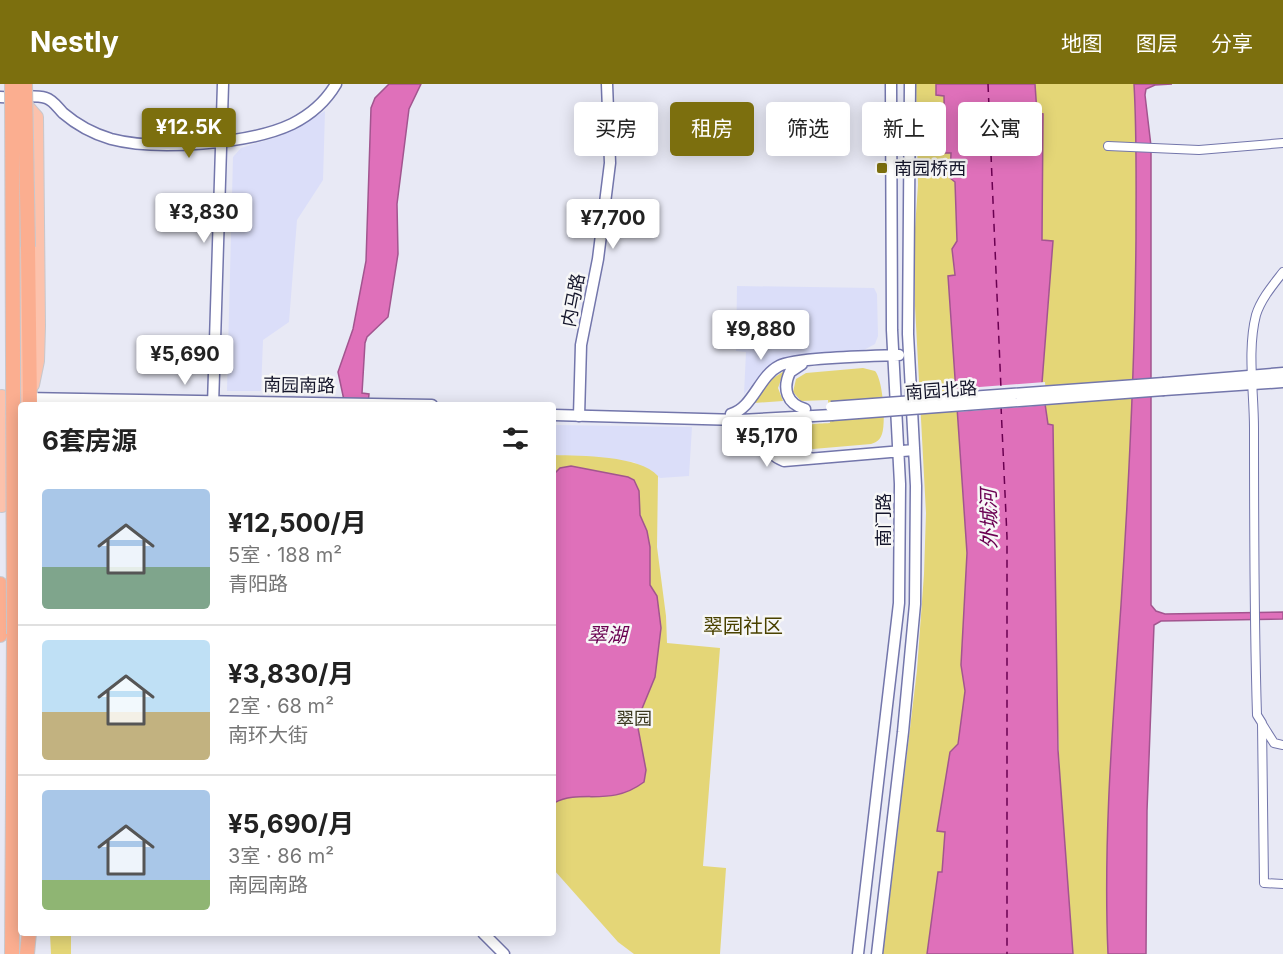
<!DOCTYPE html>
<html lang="zh">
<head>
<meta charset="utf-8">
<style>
  :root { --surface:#fff; --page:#f6f6f6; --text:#222; --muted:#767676; --line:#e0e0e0; --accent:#7c6f0e }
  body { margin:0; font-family:Inter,"Noto Sans SC",sans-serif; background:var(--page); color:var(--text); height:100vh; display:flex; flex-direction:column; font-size:22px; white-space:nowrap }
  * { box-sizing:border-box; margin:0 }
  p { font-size:20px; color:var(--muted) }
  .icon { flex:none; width:33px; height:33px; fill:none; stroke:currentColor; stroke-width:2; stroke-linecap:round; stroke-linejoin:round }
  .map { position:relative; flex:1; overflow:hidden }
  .drawer { position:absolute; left:18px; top:318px; width:538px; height:534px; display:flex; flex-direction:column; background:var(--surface); border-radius:6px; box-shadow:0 3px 15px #0003 }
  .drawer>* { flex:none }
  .top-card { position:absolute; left:574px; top:18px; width:570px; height:54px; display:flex; gap:12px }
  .price { position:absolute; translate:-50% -51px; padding:0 14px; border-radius:6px; background:#fff; color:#222; font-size:20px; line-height:39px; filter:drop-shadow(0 2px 3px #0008) }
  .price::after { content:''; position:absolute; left:50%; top:36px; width:18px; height:14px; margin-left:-9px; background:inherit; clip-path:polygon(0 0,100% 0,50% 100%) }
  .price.on { background:var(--accent); color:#fff }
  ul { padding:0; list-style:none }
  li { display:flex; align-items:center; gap:18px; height:150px; padding:0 24px }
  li+li { border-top:2px solid var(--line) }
  li span { display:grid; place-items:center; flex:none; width:168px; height:120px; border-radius:6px; color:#555 }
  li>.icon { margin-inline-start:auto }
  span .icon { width:72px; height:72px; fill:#fffc; stroke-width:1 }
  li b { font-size:26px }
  h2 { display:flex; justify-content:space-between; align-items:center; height:72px; padding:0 24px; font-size:26px }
  .pill { padding:0 21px; border-radius:6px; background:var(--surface); box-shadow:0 3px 15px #0003; font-size:21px; line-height:54px }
  .pill.on { background:var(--accent); color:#fff }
  header { display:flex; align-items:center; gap:36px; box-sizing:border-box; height:84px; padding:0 30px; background:var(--accent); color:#fff }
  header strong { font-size:28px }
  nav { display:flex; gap:33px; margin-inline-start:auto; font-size:21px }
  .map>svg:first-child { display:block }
</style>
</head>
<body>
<header>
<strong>Nestly</strong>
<nav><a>地图</a><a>图层</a><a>分享</a></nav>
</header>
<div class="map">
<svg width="1283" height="870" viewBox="0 0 1283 870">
  <rect width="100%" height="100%" fill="#e8e9f5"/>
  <path fill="#dbdef9" d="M325,27L323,96L297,136L289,238L263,256L261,307H227L233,73L241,64L283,51Z
    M737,202L874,204L877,210L878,252L875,260L864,266L796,272L779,275L770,280L744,310L746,268L736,267Z
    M554,341L692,343L689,392L660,394L634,378L554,371Z"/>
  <path fill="#e4d677" d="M916,0H936V11H944L945,68H951L950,94L955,98L957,157L955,192H948L967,469L961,581L965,607L958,660L950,668L938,747L945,748L942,788H938L927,870H883L917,586L924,490L926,429L915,222V144L918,101Z
    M1035,0H1134C1137,52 1136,102 1136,154C1135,277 1129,399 1121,521C1113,637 1103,754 1108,870H1073C1055,694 1054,518 1053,341L1048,340L1042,299L1053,158L1042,156L1043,31L1037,29Z
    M863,284L875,287C883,296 886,338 882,350C880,356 877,358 871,360L813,365L802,362L797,354C799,338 817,340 830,339L828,316L801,317L793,308L796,295L806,289Z
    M784,287L778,304L783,317L754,319L766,299Z
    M784,341L783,356L788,367L786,370L774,365L755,342Z
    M554,371C581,372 639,371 658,392L657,463L666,532L667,559L720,564L703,782L726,784L720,870H634L618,858L554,786Z
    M50,849H71V870H51Z"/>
  <path fill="#df70ba" stroke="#a2558f" stroke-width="1.5" d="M389,0H421L409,25L397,120L398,170L389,227L388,233L367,253L365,259L362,309L369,310L368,321H345L338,288L353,245L366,177L371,24L375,14Z
    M936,0H1035L1037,29L1043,30L1042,156L1053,157L1042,299L1048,340L1053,341L1058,666L1073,870H927L938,788H942L945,748L937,747L950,668L958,660L965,607L961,581L967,469L948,192L955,191L952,165L957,157L955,98L950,94L951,69H945L944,12L936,11Z
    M1134,0H1172L1155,1L1146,5L1145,11L1151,62V521L1156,527L1165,530L1283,528V535L1161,537L1154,541L1147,727L1146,870H1108C1103,754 1113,637 1121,521C1129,399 1135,277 1136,154C1136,102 1137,52 1134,0Z
    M571,382L628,393L634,396L639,407L640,431L647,447L650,463V501L657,512L661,544L655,593L639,632L638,644L646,686L644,698C609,724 583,704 554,719V390L560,384Z"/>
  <path fill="#e8e9f5" d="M1045,298L1047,321L956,328L954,305Z"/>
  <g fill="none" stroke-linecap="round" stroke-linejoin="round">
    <path stroke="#6a0051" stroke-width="1.5" stroke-dasharray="8 6" stroke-linecap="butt" d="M988,0L1001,305
      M1001,322L1007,453V870"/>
    <g stroke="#7376ab" stroke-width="10">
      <path id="minor" d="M1108,62L1199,66L1283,59
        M1283,188C1273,201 1261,215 1256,231C1247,266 1254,307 1254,344C1254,440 1254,535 1257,631L1262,639L1264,799L1283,800
        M1262,640L1274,659L1283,661"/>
    </g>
    <g stroke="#7376ab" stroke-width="13">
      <path id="tertiary" d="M0,13C15,14 32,10 46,14C53,16 58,24 63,29C77,41 94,50 111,55C156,67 250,60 292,40C310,31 326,17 336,0
        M213,321L223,0
        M579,332L581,261L598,175L610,79L607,0
        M483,849L504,870"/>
    </g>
    <g stroke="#7376ab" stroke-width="13">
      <path id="secondary" d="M802,280L790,288C782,305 787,320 805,325
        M1164,299L1283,289
        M1164,306L1283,298
        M24,314L432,321
        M731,330C753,324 759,292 779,282C796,273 876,272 899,271
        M554,331L740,336L832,331
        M804,332L792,344L789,357L798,370L810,374
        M732,336C753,343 763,369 784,377L914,366
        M858,870L899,519L900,400L892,246L891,0
        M877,870L903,648L915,520L916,402L908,250L910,0"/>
    </g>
    <g stroke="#c7c7cc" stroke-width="14">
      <path id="primary" d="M22,16L37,33L39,242L38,277L33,301
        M20,97L22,321
        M2,312V422"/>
    </g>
    <g stroke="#c7c7cc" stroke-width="16">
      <path id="trunk" d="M28,163L30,321
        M0,500V551
        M12,870L14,550
        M27,870L29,849"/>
    </g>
    <use href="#minor" stroke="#fff" stroke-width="8"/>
    <use href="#tertiary" stroke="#fff" stroke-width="10"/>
    <use href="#secondary" stroke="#fff" stroke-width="10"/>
    <use href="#primary" stroke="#fcc2ac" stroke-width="12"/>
    <use href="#trunk" stroke="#fbae90" stroke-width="14"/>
    <g stroke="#7376ab" stroke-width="13" stroke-linecap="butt">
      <path id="secondary-bridge" d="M831,323L1164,299
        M832,331L1164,306"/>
    </g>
    <g stroke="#c7c7cc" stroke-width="16" stroke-linecap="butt">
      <path id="trunk-bridge" d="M12,0L14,550
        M25,0L28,163"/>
    </g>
    <use href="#secondary-bridge" stroke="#fff" stroke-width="10"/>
    <use href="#trunk-bridge" stroke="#fbae90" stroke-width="14"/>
  </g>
  <rect fill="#7c6f0e" stroke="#f7f7f7" stroke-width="2" x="876" y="78" width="12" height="12" rx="3"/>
  <g text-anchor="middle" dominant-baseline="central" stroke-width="5" stroke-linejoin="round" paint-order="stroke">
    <g font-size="18" fill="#15162b" stroke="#f7f7f7" text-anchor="start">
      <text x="894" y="84">南园桥西</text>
    </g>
    <g font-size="18" fill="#15162b" stroke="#f7f7f7">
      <text transform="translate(573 216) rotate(-79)">内马路</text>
      <text transform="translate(299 301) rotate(1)">南园南路</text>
      <text transform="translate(941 306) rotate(-4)">南园北路</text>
      <text transform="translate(883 436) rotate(-90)">南门路</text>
    </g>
    <g font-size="18" fill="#3c3921" stroke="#f7f7f7">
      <text x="634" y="634">翠园</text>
    </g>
    <g font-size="20" font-style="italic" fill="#6a0051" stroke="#f7f7f7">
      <text transform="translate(989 435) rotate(-91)">外城河</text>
      <text x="607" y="551">翠湖</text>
    </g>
    <g font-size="20" fill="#4a4200" stroke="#f7f7f7">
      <text x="743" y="542">翠园社区</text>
    </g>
  </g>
</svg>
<b class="price on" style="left:189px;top:75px">¥12.5K</b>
<b class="price" style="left:204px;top:160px">¥3,830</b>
<b class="price" style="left:613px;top:166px">¥7,700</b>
<b class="price" style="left:761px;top:277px">¥9,880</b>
<b class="price" style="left:185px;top:302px">¥5,690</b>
<b class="price" style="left:767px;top:384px">¥5,170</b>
<div class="top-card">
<a class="pill">买房</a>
<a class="pill on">租房</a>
<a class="pill">筛选</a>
<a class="pill">新上</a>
<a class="pill">公寓</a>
</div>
<section class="drawer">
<h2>6套房源<svg class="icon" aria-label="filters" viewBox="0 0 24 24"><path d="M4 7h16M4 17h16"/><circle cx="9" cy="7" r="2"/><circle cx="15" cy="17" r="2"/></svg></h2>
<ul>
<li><span style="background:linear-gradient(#a9c7e8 65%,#7fa58c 0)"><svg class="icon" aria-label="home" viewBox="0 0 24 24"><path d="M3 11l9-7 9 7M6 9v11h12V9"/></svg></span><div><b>¥12,500/月</b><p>5室 · 188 m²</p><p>青阳路</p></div></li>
<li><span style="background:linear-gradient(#bfe0f5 60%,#c2b280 0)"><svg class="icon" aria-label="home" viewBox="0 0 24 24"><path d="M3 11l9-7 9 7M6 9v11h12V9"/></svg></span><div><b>¥3,830/月</b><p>2室 · 68 m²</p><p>南环大街</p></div></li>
<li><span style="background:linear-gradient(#a9c7e8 75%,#8fb573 0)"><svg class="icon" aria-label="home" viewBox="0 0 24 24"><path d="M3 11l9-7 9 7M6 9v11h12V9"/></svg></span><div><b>¥5,690/月</b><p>3室 · 86 m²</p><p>南园南路</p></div></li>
</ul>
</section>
</div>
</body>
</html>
